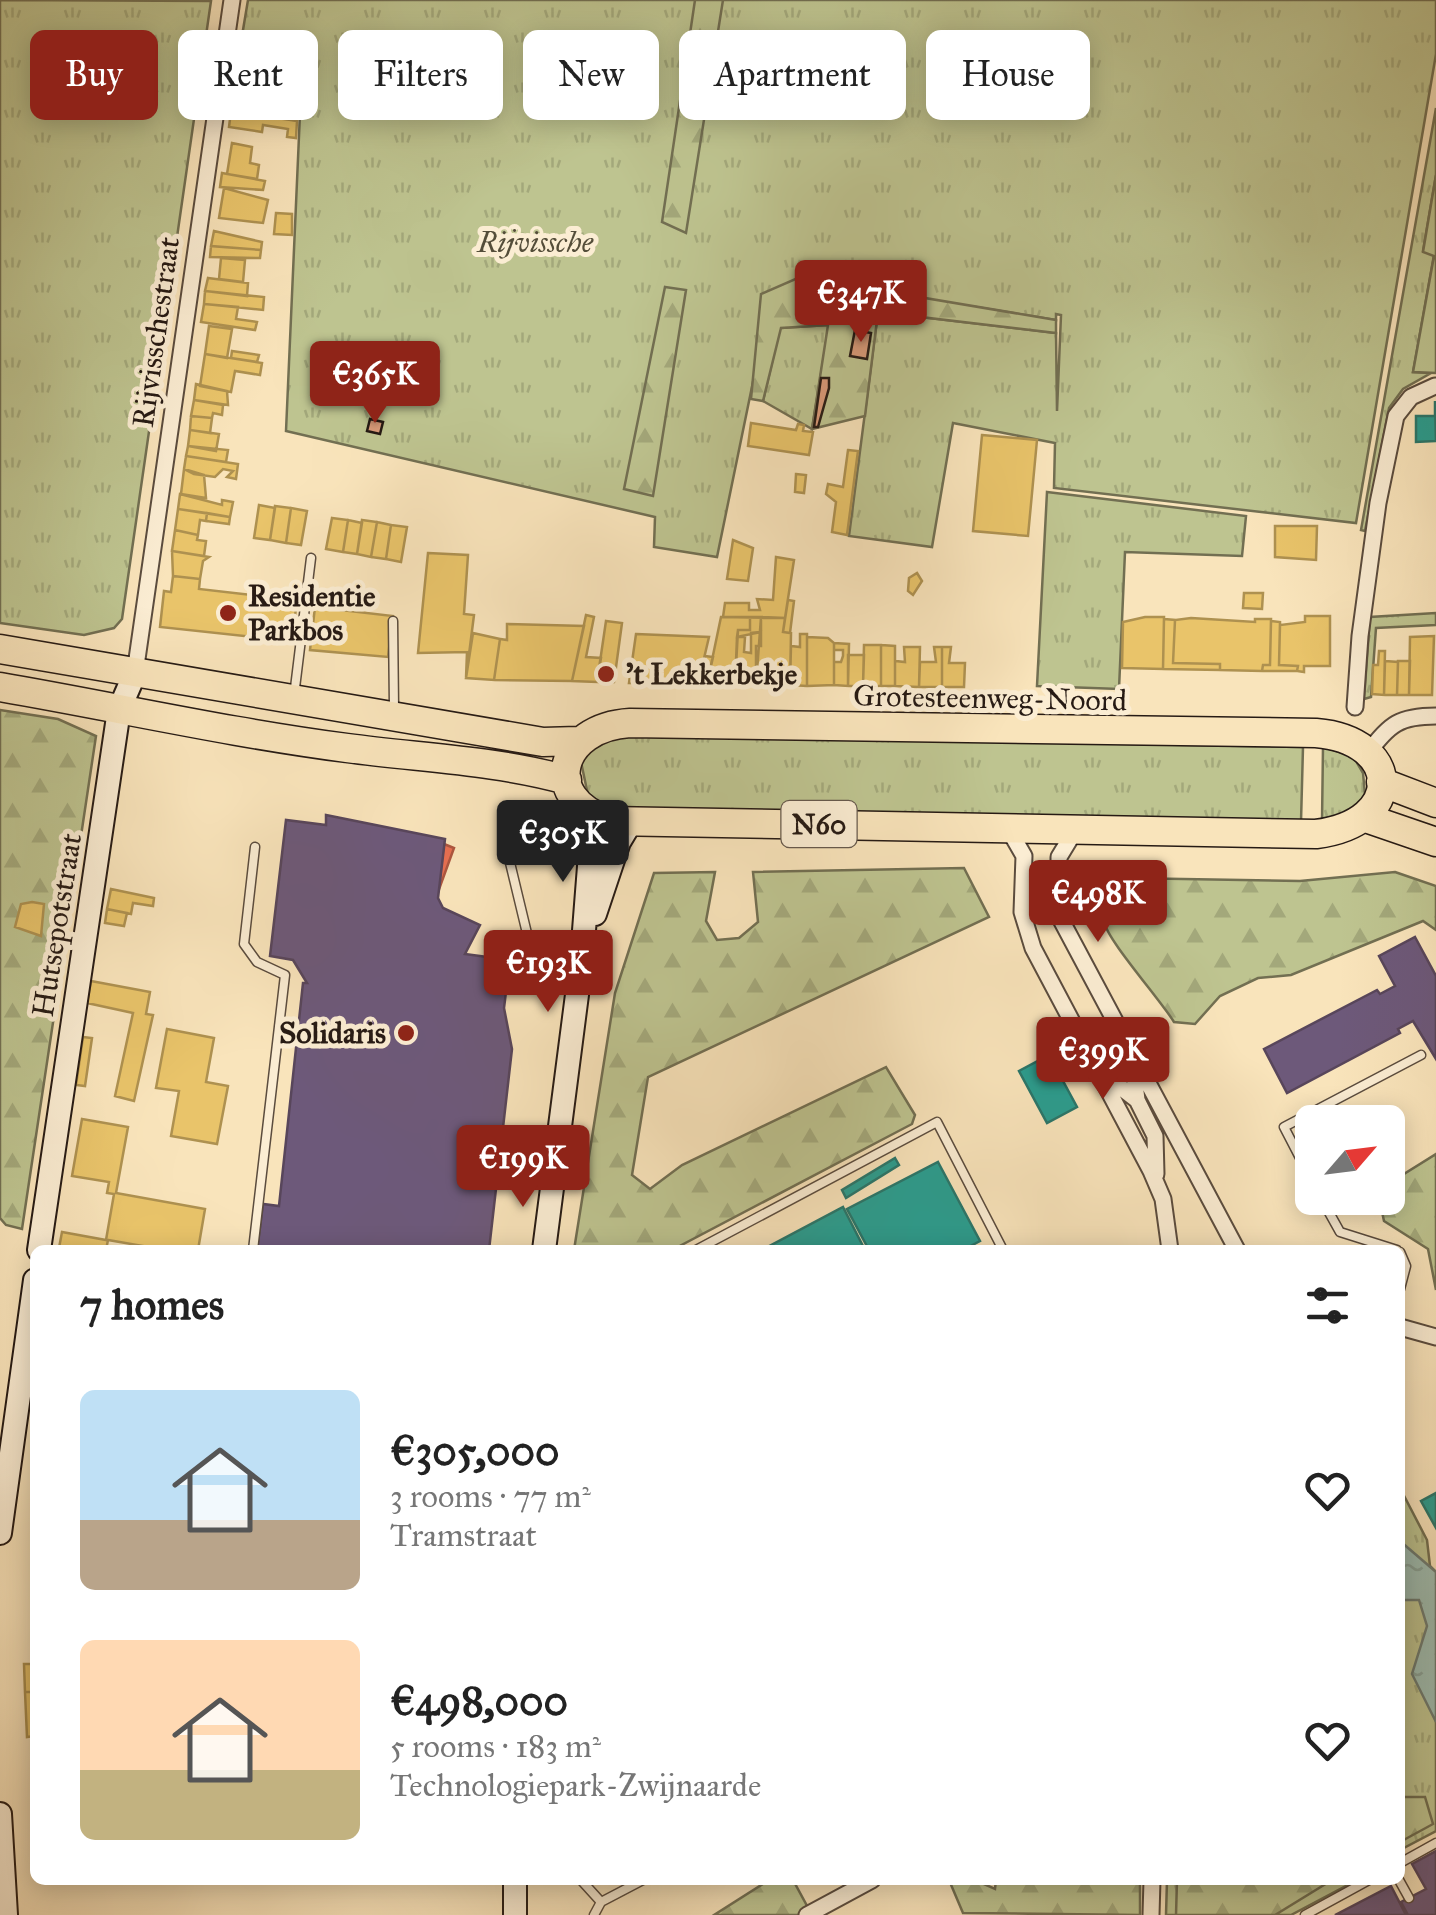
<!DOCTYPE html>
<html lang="en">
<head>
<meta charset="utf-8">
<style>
  :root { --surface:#fff; --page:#f2f2f2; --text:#222; --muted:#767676; --accent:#8f2418 }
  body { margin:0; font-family:"IM FELL Great Primer",serif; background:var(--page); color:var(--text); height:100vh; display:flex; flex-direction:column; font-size:38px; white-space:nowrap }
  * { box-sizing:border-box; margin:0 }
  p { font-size:32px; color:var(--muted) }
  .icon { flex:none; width:55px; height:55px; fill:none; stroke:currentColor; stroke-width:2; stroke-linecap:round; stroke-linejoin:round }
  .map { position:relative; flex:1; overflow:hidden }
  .sheet { position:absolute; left:30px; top:1245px; width:1375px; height:640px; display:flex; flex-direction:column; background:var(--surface); border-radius:15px; box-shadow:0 5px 25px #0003 }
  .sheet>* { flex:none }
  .hud { position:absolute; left:30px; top:30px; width:1378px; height:90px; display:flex; gap:20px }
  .needle { width:65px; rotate:62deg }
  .tools { position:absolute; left:1295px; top:1105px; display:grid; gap:20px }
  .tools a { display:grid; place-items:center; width:110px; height:110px; border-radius:15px; background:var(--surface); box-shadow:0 5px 25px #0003; font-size:50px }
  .price { position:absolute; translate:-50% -85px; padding:0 22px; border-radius:10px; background:var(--accent); color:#fff; font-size:32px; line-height:65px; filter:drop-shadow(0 2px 5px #0008) }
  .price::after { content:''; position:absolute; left:50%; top:60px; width:30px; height:22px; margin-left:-15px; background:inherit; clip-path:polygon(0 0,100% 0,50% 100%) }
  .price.selected { background:#222; color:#fff }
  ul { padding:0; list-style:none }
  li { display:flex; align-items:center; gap:30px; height:250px; padding:0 50px }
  li span { display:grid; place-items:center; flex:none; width:280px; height:200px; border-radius:15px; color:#555 }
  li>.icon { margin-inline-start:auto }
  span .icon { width:120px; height:120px; fill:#fffc; stroke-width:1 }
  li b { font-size:42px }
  h2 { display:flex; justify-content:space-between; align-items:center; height:120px; padding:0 50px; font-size:42px }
  .chip { padding:0 35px; border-radius:15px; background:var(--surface); box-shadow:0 5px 25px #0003; font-size:35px; line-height:90px }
  .chip.selected { background:var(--accent); color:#fff }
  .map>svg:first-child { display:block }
</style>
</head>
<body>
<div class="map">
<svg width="1436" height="1915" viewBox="0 0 1436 1915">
  <defs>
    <pattern id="grass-tufts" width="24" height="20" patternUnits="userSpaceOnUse" patternTransform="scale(2.5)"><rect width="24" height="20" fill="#bec490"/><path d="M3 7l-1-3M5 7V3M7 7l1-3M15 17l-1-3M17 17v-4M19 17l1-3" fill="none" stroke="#a3a87b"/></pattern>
    <pattern id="forest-firs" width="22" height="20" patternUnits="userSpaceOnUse" patternTransform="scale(2.5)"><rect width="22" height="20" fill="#bec490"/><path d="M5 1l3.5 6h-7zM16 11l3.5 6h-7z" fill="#a3a87b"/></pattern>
    <pattern id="water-ripples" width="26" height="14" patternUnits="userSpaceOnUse" patternTransform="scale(2.5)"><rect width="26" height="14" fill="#9ebeb3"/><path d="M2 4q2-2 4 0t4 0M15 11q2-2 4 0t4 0" fill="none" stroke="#88a399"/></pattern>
  </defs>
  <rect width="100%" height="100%" fill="#f9e4bb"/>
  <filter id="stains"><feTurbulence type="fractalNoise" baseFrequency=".002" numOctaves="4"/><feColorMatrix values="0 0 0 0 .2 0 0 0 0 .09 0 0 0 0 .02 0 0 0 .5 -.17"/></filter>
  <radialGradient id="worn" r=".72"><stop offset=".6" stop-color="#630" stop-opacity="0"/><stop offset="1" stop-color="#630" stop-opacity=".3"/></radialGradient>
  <path fill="url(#grass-tufts)" stroke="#726f52" stroke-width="2.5" d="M0,0L211,1L122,619L114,628L84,635L0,623Z
    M248,0H1436V54L1356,523L1054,488L1055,443L953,423L932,547L849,536L878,312L1056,333L1057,411L1061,315L1056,314V320L976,307L770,299L717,557L654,547L655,517L286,431L302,68L240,48Z
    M1436,108V175L1423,251L1434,255L1413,372L1431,373L1403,389L1389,408L1365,531L1361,530Z
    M829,325L812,429L763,401L780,328Z
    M1047,492L1246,516L1242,556L1125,552L1119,689L1037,686Z
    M1436,613V625L1376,628L1371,697L1364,699L1370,617Z
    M623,735L1303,747L1301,822L608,808L588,795L581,762L589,747Z
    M1323,747L1353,756L1363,773L1365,795L1353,813L1322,822Z
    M1400,1488L1427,1540L1430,1566L1436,1572V1831L1400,1850Z
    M1167,1880H1357L1291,1915H1166Z"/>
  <path fill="url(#forest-firs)" stroke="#726f52" stroke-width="2.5" d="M695,0H723L686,233L662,222Z
    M800,277L1056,320V333L878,312L865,416L812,429L828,325L781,328L763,401L751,399L761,294Z
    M665,287L686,290L653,496L624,489Z
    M0,710L58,719L96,736L22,1229L6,1225L0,1218Z
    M964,868L989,917L648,1077L632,1175L650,1189L682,1165L886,1067L915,1115L912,1124L672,1250H574L615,993L654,873L715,872L706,921L717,940L739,938L758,922L753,872Z
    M1395,872L1436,886V930L1423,921L1291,975L1258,978L1220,996L1195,1024L1174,1022C1162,1002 1105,937 1105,923C1105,910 1118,891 1124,878L1300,881Z
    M1436,1154V1290L1428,1249L1384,1221L1379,1198H1388V1184Z
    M1400,1797H1425L1433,1824L1400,1842Z
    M769,1880H793L812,1915H714Z
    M949,1880H975L995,1889L996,1880H1140V1915L963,1913Z
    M1177,1880H1332L1275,1915H1176Z"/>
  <path fill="#bec490" stroke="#726f52" stroke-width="2.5" d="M1436,175V373L1413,372L1434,256L1423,252Z"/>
  <path fill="url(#water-ripples)" stroke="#6e7c73" stroke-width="2.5" d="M1400,1541L1436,1572V1722L1412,1674L1427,1626L1419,1600H1400Z"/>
  <path fill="#e9c46a" stroke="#ae9150" stroke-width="2.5" d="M231,111L297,121L296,138L287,137L288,129L263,125L262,132L229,127Z
    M232,143L252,147L250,163L259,165L257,179L227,174Z
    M222,173L265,181L263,190L220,187Z
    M224,188L268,200L263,223L219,218Z
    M276,213L292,214V235L274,234Z
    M214,231L262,242L261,250L211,246Z
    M211,246L261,250L260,258L210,257Z
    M221,258L245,260L243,282L219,279Z
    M208,278L248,283L247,296L205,291Z
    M205,291L264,297L263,310L204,304Z
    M204,304L238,307L236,319L257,322L255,330L201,322Z
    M209,326L232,329L227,358L205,354Z
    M232,351L259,355L257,362L231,358Z
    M205,354L262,363L260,375L235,371L231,392L200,386Z
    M196,384L227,391L228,405L194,400Z
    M194,400L223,405L222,415L213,413L212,418L191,416Z
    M191,416L212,418L210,433L190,430Z
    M751,423L796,430L798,424L804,425L803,431L813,432L809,455L748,446Z
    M190,430L219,434L216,451L188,446Z
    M982,435L1037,440L1028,536L973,531Z
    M188,446L228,450L226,462L186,456Z
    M848,450L858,451L847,535L832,532L836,502L826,494L828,484L843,487Z
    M186,456L238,464L236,479L227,477L233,471L223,469L215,477L194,474L184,469Z
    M184,469L204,475L206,498L181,494Z
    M796,474L806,475L804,493L795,492Z
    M180,494L222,505V500L233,502L230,517L178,509Z
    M259,505L275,508L270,540L254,538Z
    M275,506L291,508L286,543L270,540Z
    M291,508L307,511L301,545L286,543Z
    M178,509L207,513L206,521L200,520L198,535L175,530Z
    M207,513L230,517L229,524L206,521Z
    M332,518L348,520L343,552L326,549Z
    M348,520L362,523L357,554L343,552Z
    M362,520L377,522L371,557L357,554Z
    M377,522L391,525L386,559L371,557Z
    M391,525L407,527L401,562L386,559Z
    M1275,526H1317L1316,560L1275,557Z
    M175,530L198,535L197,540L206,541L204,556L172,551Z
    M733,540L753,548L748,581L727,579Z
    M172,551L209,557L203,561L200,579L173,576Z
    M428,553L468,555L464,614L474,615L466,678L467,652L418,653Z
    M776,557L794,560L785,618L723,617L725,603H749V610H760L757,599L773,600Z
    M917,573L922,581L913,595L908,591L909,578Z
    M173,576L200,579L199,589L297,600L292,641L160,627L164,591L171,592Z
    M1244,593H1263L1262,609L1243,608Z
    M788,600L794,601L790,633L783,632Z
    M315,607L393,616L388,657L310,650Z
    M586,615L594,617L586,657L601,658L597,682L572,681Z
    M1305,616H1330V666H1304V672L1297,671L1298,666L1279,665L1280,625L1305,622Z
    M721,617H750V630H738L735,685L707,684Z
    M750,617H761V632L737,637L738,630H750Z
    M761,617L785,618L783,632L791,633L790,685H756Z
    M1145,617H1164L1163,669L1122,668L1123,622Z
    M1191,618L1255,622V619H1271L1270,665H1263L1262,671L1220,670V664L1173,663L1175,620Z
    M1164,619L1175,620L1173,663L1220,664V670L1163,669Z
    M606,621L622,623L614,682H597Z
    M1271,621L1280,622L1279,665L1298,666L1297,671H1262L1263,665H1270Z
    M507,624L584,626L572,681L494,680L500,639L507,640Z
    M761,632V646H756V685H735L737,637H745L744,652L751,653V633Z
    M473,633L500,639L494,680L466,678Z
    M636,634L709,637L698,684L629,683Z
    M800,634H807V686L790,685L791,646L800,647Z
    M1434,636L1432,695H1409L1410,637Z
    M807,637L828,638L834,643V685L807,686Z
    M834,643L849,644L848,686L834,685V662H841L843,656V650H834Z
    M864,645H881V686H863Z
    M881,645L895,646V686H881Z
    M904,647H920L919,687L895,686V661L905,662Z
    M934,647H942V687H919L920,662H936Z
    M942,647H951L949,663H965L964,687H942Z
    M1379,651H1385L1384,695L1372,694L1373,665H1378Z
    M848,655H864L863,686H848Z
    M705,656L713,657L707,684H698Z
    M1385,661L1398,662L1397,695H1384Z
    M1398,661H1410L1409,695H1397Z
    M111,889L154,898L153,906L133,903L131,914L107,909Z
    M32,902L44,904L41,936L15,927L21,904Z
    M107,909L127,913L124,926L105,923Z
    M91,981L150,992L146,1014L153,1015L134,1101L115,1096L133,1013L87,1003Z
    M167,1029L214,1038L206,1082L228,1086L217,1144L171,1136L179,1091L156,1088Z
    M83,1037L92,1038L85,1086L76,1085Z
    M82,1119L128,1127L116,1193L205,1209L198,1250H143V1246L108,1240L106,1250L59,1248L62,1232L106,1240L114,1194L107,1193L109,1182L72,1176Z
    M24,1664H35V1692H25Z
    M25,1692H35V1736L27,1737Z"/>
  <path fill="#e76f51" stroke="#ad563f" stroke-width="2.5" d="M444,844L454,848L438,892Z"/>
  <path fill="#6d597a" stroke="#58465b" stroke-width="2.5" d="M326,815L445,839L438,898L443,908L480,925L465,954L510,960L504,1008L512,1049L489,1250H257L263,1204L279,1206L303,983H307L293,960L270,956L286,820L326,825Z
    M1415,937L1436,976V1059L1413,1021L1398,1029L1400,1033L1287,1093L1264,1049L1377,990L1380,994L1395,986L1379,956Z
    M1436,1851V1915H1408L1401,1902L1426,1889L1412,1864Z
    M1391,1886L1406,1915H1335Z"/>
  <path fill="#2a9d8f" stroke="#29766a" stroke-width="2.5" d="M1435,401L1436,441L1416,442V416H1435Z
    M1049,1055L1077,1107L1047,1123L1019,1071Z
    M895,1158L899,1165L846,1198L842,1190Z
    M938,1162L980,1241L963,1250H869L847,1209Z
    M843,1207L865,1250H762Z
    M1436,1493V1528L1421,1501Z"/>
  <path fill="#da9b7a" stroke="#261a14" stroke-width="2.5" d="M855,330L871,333L867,359L850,356Z
    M821,378H829V388L818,427H814Z
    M370,419L383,422L380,434L367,431Z"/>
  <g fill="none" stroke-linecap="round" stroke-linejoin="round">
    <g stroke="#5b4c3e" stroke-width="11">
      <path id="lane" d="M393,621L394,708
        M294,696L311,558
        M506,846L531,950L579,955
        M1312,1181L1284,1127L1421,1055
        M1321,1198L1340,1232L1397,1250
        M253,1250L285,975L257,962L244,944L255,847
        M696,1250L937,1122L1003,1250
        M1400,1252L1406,1266L1400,1289
        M1400,1863L1436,1843
        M581,1880L601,1902L594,1915
        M1399,1880L1409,1898
        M601,1902L643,1880
        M1305,1915L1369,1880"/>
    </g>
    <g stroke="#5b4c3e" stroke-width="19">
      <path id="street" d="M135,673L232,0
        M1355,707L1360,636L1378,503L1396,416L1411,397L1435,386
        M1368,753C1389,724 1400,716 1436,716
        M1076,829L1059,857V916L1237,1250
        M1009,830L1024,856L1022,912L1033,948L1151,1171L1163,1199L1170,1250
        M1133,1067L1137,1100L1155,1136L1156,1174
        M1101,1072L1137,1100
        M1400,1327L1436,1337
        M807,1915L872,1880
        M1151,1915L1152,1880"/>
    </g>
    <g stroke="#261a14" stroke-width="26">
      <path id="secondary" d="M595,914L619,842L631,822
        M39,1250L119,710L135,673
        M544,1250L582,956L593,815
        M0,1533L35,1280
        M0,1814L6,1915
        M515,1915V1880"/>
    </g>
    <g stroke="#261a14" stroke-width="31">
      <path id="highway" d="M0,649L543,742L578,741
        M0,687C116,707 231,733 347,748C421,758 495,760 567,780
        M630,723L1316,733C1402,740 1406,823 1316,834L609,821C539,798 559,727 630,723Z
        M1381,782L1436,803
        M1366,818L1436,842"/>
    </g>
    <use href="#lane" stroke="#fbedd3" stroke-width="8"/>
    <use href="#street" stroke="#fbedd3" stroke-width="15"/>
    <use href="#secondary" stroke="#fbedd3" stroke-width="22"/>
    <use href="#highway" stroke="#f9e4bb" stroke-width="28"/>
  </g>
  <g fill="#8f2418" stroke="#fbedd3" stroke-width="4">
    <circle cx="228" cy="613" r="10"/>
    <circle cx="606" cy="674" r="10"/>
    <circle cx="406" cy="1033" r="10"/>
  </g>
  <g text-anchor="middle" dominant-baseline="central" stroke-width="10" stroke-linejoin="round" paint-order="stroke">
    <rect fill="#fbedd3" stroke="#66594d" stroke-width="2.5" x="781.5" y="801" width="75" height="46" rx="8"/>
    <g font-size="28" font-weight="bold" fill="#261a14">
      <text x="819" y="824">N60</text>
    </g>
    <g font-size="30" font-style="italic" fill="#544d39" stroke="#fbedd3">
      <text x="535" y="242">Rijvissche</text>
    </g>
    <g font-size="30" fill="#261a14" stroke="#fbedd3">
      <text transform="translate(156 332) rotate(-82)">Rijvisschestraat</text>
      <text transform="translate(990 698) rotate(1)">Grotesteenweg-Noord</text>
      <text transform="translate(57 925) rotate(-81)">Hutsepotstraat</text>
    </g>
    <g font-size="30" font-weight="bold" fill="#261a14" stroke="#fbedd3" text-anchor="start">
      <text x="248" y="596">Residentie<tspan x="248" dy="34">Parkbos</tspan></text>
      <text x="626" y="674">'t Lekkerbekje</text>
      <text x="386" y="1033" text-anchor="end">Solidaris</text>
    </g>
  </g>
  <rect width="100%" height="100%" filter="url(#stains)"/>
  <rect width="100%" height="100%" fill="url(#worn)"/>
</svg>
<div class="tools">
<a><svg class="needle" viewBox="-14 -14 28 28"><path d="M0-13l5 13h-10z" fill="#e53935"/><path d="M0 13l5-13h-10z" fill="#767676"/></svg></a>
</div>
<b class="price" style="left:861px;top:345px">€347K</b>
<b class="price" style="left:375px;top:426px">€365K</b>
<b class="price selected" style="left:563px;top:885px">€305K</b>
<b class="price" style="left:1098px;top:945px">€498K</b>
<b class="price" style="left:548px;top:1015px">€193K</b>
<b class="price" style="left:1103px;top:1102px">€399K</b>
<b class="price" style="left:523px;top:1210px">€199K</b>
<div class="hud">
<a class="chip selected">Buy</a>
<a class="chip">Rent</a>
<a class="chip">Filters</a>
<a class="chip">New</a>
<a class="chip">Apartment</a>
<a class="chip">House</a>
</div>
<section class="sheet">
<h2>7 homes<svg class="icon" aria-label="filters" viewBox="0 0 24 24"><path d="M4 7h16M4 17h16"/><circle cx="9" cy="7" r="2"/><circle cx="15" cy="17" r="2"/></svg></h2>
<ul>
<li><span style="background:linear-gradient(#bfe0f5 65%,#b9a48a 0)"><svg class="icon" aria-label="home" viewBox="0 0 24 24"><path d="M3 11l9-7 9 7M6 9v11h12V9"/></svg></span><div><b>€305,000</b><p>3 rooms · 77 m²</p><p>Tramstraat</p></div><svg class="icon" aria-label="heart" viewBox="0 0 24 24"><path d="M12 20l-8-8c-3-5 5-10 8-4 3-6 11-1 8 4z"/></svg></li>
<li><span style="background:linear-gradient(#ffd9b3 65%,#c2b280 0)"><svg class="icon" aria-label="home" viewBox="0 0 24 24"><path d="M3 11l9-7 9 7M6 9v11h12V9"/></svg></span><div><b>€498,000</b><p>5 rooms · 183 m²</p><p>Technologiepark-Zwijnaarde</p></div><svg class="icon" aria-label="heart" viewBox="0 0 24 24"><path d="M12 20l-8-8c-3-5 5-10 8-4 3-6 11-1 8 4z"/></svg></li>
</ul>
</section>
</div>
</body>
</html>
